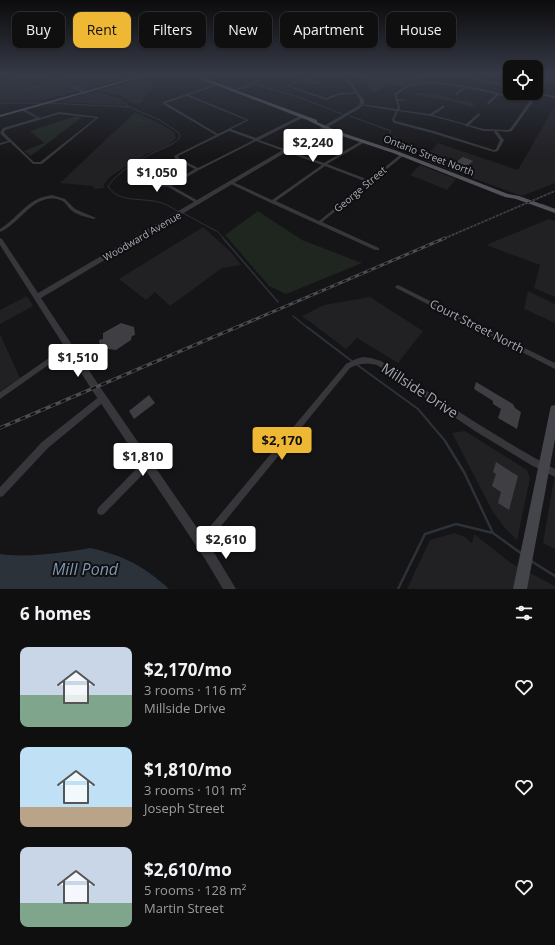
<!DOCTYPE html>
<html lang="en">
<head>
<meta charset="utf-8">
<style>
  :root { --surface:#100f10; --page:#1e1d1e; --text:#f1f3f6; --muted:#9c9c9f; --line:#302f30; --accent:#eeb835 }
  body { margin:0; font-family:"Open Sans",sans-serif; background:var(--page); color:var(--text); height:100vh; display:flex; flex-direction:column; font-size:15px; white-space:nowrap }
  * { box-sizing:border-box; margin:0 }
  p { font-size:13px; color:var(--muted) }
  .icon { flex:none; width:22px; height:22px; fill:none; stroke:currentColor; stroke-width:2; stroke-linecap:round; stroke-linejoin:round }
  .map { position:relative; height:589px; overflow:hidden }
  .panel { display:flex; flex-direction:column; background:var(--surface); flex:1 }
  .panel>* { flex:none }
  .hud { position:absolute; left:12px; top:12px; width:531px; height:36px; display:flex; gap:8px }
  .tools { position:absolute; left:503px; top:60px; display:grid; gap:8px }
  .tools a { display:grid; place-items:center; width:40px; height:40px; border-radius:8px; background:var(--surface); box-shadow:0 1px 3px #0004,0 0 0 1px var(--line); font-size:20px }
  .price { position:absolute; translate:-50% -34px; padding:0 9px; border-radius:4px; background:#fff; color:#222; font-size:13px; line-height:26px; filter:drop-shadow(0 1px 2px #0008) }
  .price::after { content:''; position:absolute; left:50%; top:24px; width:12px; height:9px; margin-left:-6px; background:inherit; clip-path:polygon(0 0,100% 0,50% 100%) }
  .price.current { background:var(--accent); color:#111 }
  ul { padding:0; list-style:none }
  li { display:flex; align-items:center; gap:12px; height:100px; padding:0 20px }
  li span { display:grid; place-items:center; flex:none; width:112px; height:80px; border-radius:8px; color:#555 }
  li>.icon { margin-inline-start:auto }
  span .icon { width:48px; height:48px; fill:#fffc; stroke-width:1 }
  li b { font-size:17px }
  h2 { display:flex; justify-content:space-between; align-items:center; height:48px; padding:0 20px; font-size:17px }
  .chip { padding:0 14px; border-radius:8px; background:var(--surface); box-shadow:0 1px 3px #0004,0 0 0 1px var(--line); font-size:14px; line-height:36px }
  .chip.current { background:var(--accent); color:#111 }
  .map>svg:first-child { display:block }
</style>
</head>
<body>
<div class="map">
<svg width="555" height="589" viewBox="0 0 555 589">
  <rect width="100%" height="100%" fill="#151416"/>
  <path fill="#212023" d="M29,75H141L40,101H0V83Z
    M153,76L152,88L141,103H132L124,97L99,90Z
    M90,93L117,99L122,102L124,105L57,102Z
    M555,105V183L522,196L423,160L438,143L518,170Z
    M135,112L163,125L174,132L176,138L168,146L147,154L111,176L104,184V188L95,189L93,186L60,183Z
    M420,165L456,179L447,190L410,175Z
    M549,219L555,221V297L534,288L540,265L486,245Z
    M203,227L231,252L241,265L222,268L170,306L155,292L146,300L119,279Z
    M528,291L555,304V323L524,309Z
    M27,296L33,306L0,324V310Z
    M370,297L423,331L398,363L357,338L346,349L302,316L324,305Z
    M0,334L20,378L0,391Z
    M465,431L527,470L530,478L517,540L504,527L493,512L452,433Z
    M555,474V549L543,543Z
    M454,533L465,537L472,543L474,534L511,563L555,586V589H407L430,540Z"/>
  <path fill="#1f2620" d="M442,75L449,78H420L426,82L400,87L389,84L373,93L362,76Z
    M415,93L438,94L455,100L469,101L476,107C470,107 467,106 461,104C447,99 429,99 414,94Z
    M76,116L82,117L31,156L24,151L44,143L30,131Z
    M132,117H135L153,122L144,126L124,127Z
    M258,211L302,240L362,263L286,294L269,286L225,235Z"/>
  <path fill="#2b323a" d="M90,548C123,555 144,566 169,589H0V554C27,558 62,553 90,548Z"/>
  <g fill="none" stroke-linecap="round" stroke-linejoin="round">
    <path stroke="#2b323a" stroke-width="1" d="M197,75L232,88
      M63,77L61,81L87,90
      M240,89L258,85L301,98L342,114
      M93,92L121,100L131,108L160,120L179,133L180,137C173,146 163,148 153,153C137,161 119,171 108,186C117,204 146,197 162,203C168,205 174,209 179,212
      M0,103H42
      M46,103L130,107
      M350,116L391,131L389,136L399,140
      M542,204L555,209
      M183,213L218,232L224,239"/>
    <path stroke="#2b323a" stroke-width="1.5" d="M223,238L278,302
      M293,316L308,328"/>
    <path stroke="#2b323a" stroke-width="2" d="M307,327L353,362
      M356,364L418,409L446,442"/>
    <path stroke="#2b323a" stroke-width="2.5" d="M445,441L464,472L493,533
      M531,561L555,576
      M398,589L425,534L456,524L493,533L522,554"/>
  </g>
  <path fill="#3f3f43" d="M463,157L473,161L462,171L450,166Z
    M121,323L134,327L135,335L132,336L131,340L116,350L100,348L99,340L103,339V333Z
    M476,382L513,404L515,408L521,412L517,429L498,418L501,409L493,404V401L474,389Z
    M149,395L155,403L134,419L129,411Z
    M496,462L518,476L509,510L498,503L501,492L492,486L496,474L493,472Z"/>
  <g fill="none" stroke-linecap="round" stroke-linejoin="round">
    <path fill="#36363b" fill-rule="evenodd" d="M64,75H68L57,80L86,92V94L59,82L27,90L26,89L57,82L54,80Z
      M318,75H323L299,81L289,86L326,98L339,93L357,92L358,93L339,95L326,100L286,86L297,81Z
      M328,75H338L348,77L347,78Z
      M496,75H502L510,77V79Z
      M549,75H551L544,84L536,85V83H542Z
      M259,80L260,81L233,92L231,91Z
      M305,80L319,82L320,83L319,84L304,81Z
      M420,83C427,83 433,82 439,83C470,84 500,94 530,101L539,93L541,94L532,103L512,131L508,132L497,131L504,140L498,151L494,152L432,133L394,123L392,120L396,111L360,105L361,104L397,109L398,107L394,94L404,87ZM420,84H439L464,87L455,94L456,96L466,88L496,94L487,103L488,105L498,95L529,102L510,129L508,130L484,129L469,125L480,115L479,113L466,124L433,115L445,107L444,105L430,114L399,110L400,107L398,101L410,100L398,99L396,95L406,88ZM398,111L431,116L465,125L466,127L467,126L484,131H495L494,132L500,140L496,149L494,150L434,131L396,121L394,120Z
      M216,84L217,85L189,95L249,120L231,129L256,138L300,116H302V118L259,140L324,163L363,140H365V142L327,164L369,180L401,154H403V156L322,222L379,248V250H375L271,203L231,184V182H233L272,200L322,165L256,141L199,170L172,186L200,202V204H198L168,187L146,185L145,184L147,183L168,185L195,169L176,160L174,156L216,135L163,104V102ZM187,96L246,120L218,134L166,103ZM229,131L254,140L198,168L179,158L178,156ZM325,166L367,182L319,221L276,201Z
      M24,109L40,118L59,112L99,117L42,164H33L10,142L0,145V143L8,141L0,133L3,128L37,118L23,111ZM59,114L96,118L40,162H34L4,133L5,130Z
      M52,195L65,199L75,209L96,218L94,219C86,217 77,215 71,210C67,206 65,201 60,200C35,191 20,224 0,232V229C15,220 27,201 43,197C46,196 49,196 52,195Z
      M398,285L555,363V369L396,288L395,287L396,286Z
      M69,344L71,345L72,347L71,349L0,399V392Z
      M363,357L371,358L381,361C438,398 495,437 555,469V477L531,465L475,431L377,365C367,363 359,363 350,368L204,547L201,549L198,547L196,544L198,541L346,364L356,359Z
      M103,395L106,396L107,398L106,400L48,448L3,496L0,497V487L42,442L100,396Z
      M147,460L150,461L151,464L150,467L104,514L101,515L98,514L97,511L98,508L144,461Z"/>
    <path fill="#36363b" fill-rule="evenodd" d="M346,75H348L349,80L364,100V103L360,108L41,298L98,384L213,551L236,589H223L205,559L92,390L0,245V238L2,239L38,293L358,106L360,103V100L347,80Z
      M465,75L510,86V88L459,75Z
      M536,92L555,96V98L535,94Z"/>
    <path fill="#44454b" fill-rule="evenodd" d="M555,405V439L527,589H513L550,410L551,406Z"/>
    <path fill="#52535a" fill-rule="evenodd" d="M143,75H149L0,117V115Z
      M195,75L317,120V122L340,132L397,151L508,194L519,196L555,209V213L516,199L505,197L393,153L336,134L307,120L190,75Z"/>
    <g stroke="#4b4c52" stroke-width="1.5">
      <path id="rail-far2" d="M0,82L25,75
        M443,239L555,191"/>
    </g>
    <g stroke="#4b4c52" stroke-width="3">
      <path id="rail-far1" d="M235,328L445,238"/>
    </g>
    <g stroke="#4b4c52" stroke-width="3.5">
      <path id="rail" d="M0,428L237,327"/>
    </g>
    <use href="#rail-far2" stroke="#100f11" stroke-width="1" stroke-dasharray="2" stroke-linecap="butt"/>
    <use href="#rail-far1" stroke="#100f11" stroke-width="1.5" stroke-dasharray="4.5" stroke-linecap="butt"/>
    <use href="#rail" stroke="#100f11" stroke-width="2" stroke-dasharray="5.5" stroke-linecap="butt"/>
  </g>
  <linearGradient id="sky" x2="0" y2="1"><stop stop-color="#0c0b0c"/><stop offset="0.47" stop-color="#353a47"/><stop offset="1" stop-color="#353a47" stop-opacity="0"/></linearGradient>
  <rect width="555" height="158" fill="url(#sky)"/>
  <g text-anchor="middle" dominant-baseline="central" stroke-width="4" stroke-linejoin="round" paint-order="stroke">
    <g font-size="10" fill="#a6abb6" stroke="#100f11">
      <text transform="translate(429 155) rotate(21)">Ontario Street North</text>
      <text transform="translate(360 189) rotate(-40)">George Street</text>
      <text transform="translate(142 236) rotate(-30)">Woodward Avenue</text>
    </g>
    <g font-size="12" fill="#a6abb6" stroke="#100f11">
      <text transform="translate(477 326) rotate(27)">Court Street North</text>
    </g>
    <g font-size="14" fill="#a6abb6" stroke="#100f11">
      <text transform="translate(420 390) rotate(33)">Millside Drive</text>
    </g>
    <g font-size="16" font-style="italic" fill="#7e97b1" stroke="#100f11">
      <text x="85" y="569">Mill Pond</text>
    </g>
  </g>
</svg>
<div class="tools">
<a><svg class="icon" aria-label="locate" viewBox="0 0 24 24"><circle cx="12" cy="12" r="6"/><path d="M12 2v4M12 18v4M2 12h4M18 12h4"/></svg></a>
</div>
<b class="price" style="left:313px;top:163px">$2,240</b>
<b class="price" style="left:157px;top:193px">$1,050</b>
<b class="price" style="left:78px;top:378px">$1,510</b>
<b class="price current" style="left:282px;top:461px">$2,170</b>
<b class="price" style="left:143px;top:477px">$1,810</b>
<b class="price" style="left:226px;top:560px">$2,610</b>
<div class="hud">
<a class="chip">Buy</a>
<a class="chip current">Rent</a>
<a class="chip">Filters</a>
<a class="chip">New</a>
<a class="chip">Apartment</a>
<a class="chip">House</a>
</div>
</div>
<section class="panel">
<h2>6 homes<svg class="icon" aria-label="filters" viewBox="0 0 24 24"><path d="M4 7h16M4 17h16"/><circle cx="9" cy="7" r="2"/><circle cx="15" cy="17" r="2"/></svg></h2>
<ul>
<li><span style="background:linear-gradient(#c9d6e8 60%,#7fa58c 0)"><svg class="icon" aria-label="home" viewBox="0 0 24 24"><path d="M3 11l9-7 9 7M6 9v11h12V9"/></svg></span><div><b>$2,170/mo</b><p>3 rooms · 116 m²</p><p>Millside Drive</p></div><svg class="icon" aria-label="heart" viewBox="0 0 24 24"><path d="M12 20l-8-8c-3-5 5-10 8-4 3-6 11-1 8 4z"/></svg></li>
<li><span style="background:linear-gradient(#bfe0f5 75%,#b9a48a 0)"><svg class="icon" aria-label="home" viewBox="0 0 24 24"><path d="M3 11l9-7 9 7M6 9v11h12V9"/></svg></span><div><b>$1,810/mo</b><p>3 rooms · 101 m²</p><p>Joseph Street</p></div><svg class="icon" aria-label="heart" viewBox="0 0 24 24"><path d="M12 20l-8-8c-3-5 5-10 8-4 3-6 11-1 8 4z"/></svg></li>
<li><span style="background:linear-gradient(#c9d6e8 70%,#7fa58c 0)"><svg class="icon" aria-label="home" viewBox="0 0 24 24"><path d="M3 11l9-7 9 7M6 9v11h12V9"/></svg></span><div><b>$2,610/mo</b><p>5 rooms · 128 m²</p><p>Martin Street</p></div><svg class="icon" aria-label="heart" viewBox="0 0 24 24"><path d="M12 20l-8-8c-3-5 5-10 8-4 3-6 11-1 8 4z"/></svg></li>
</ul>
</section>
</body>
</html>
